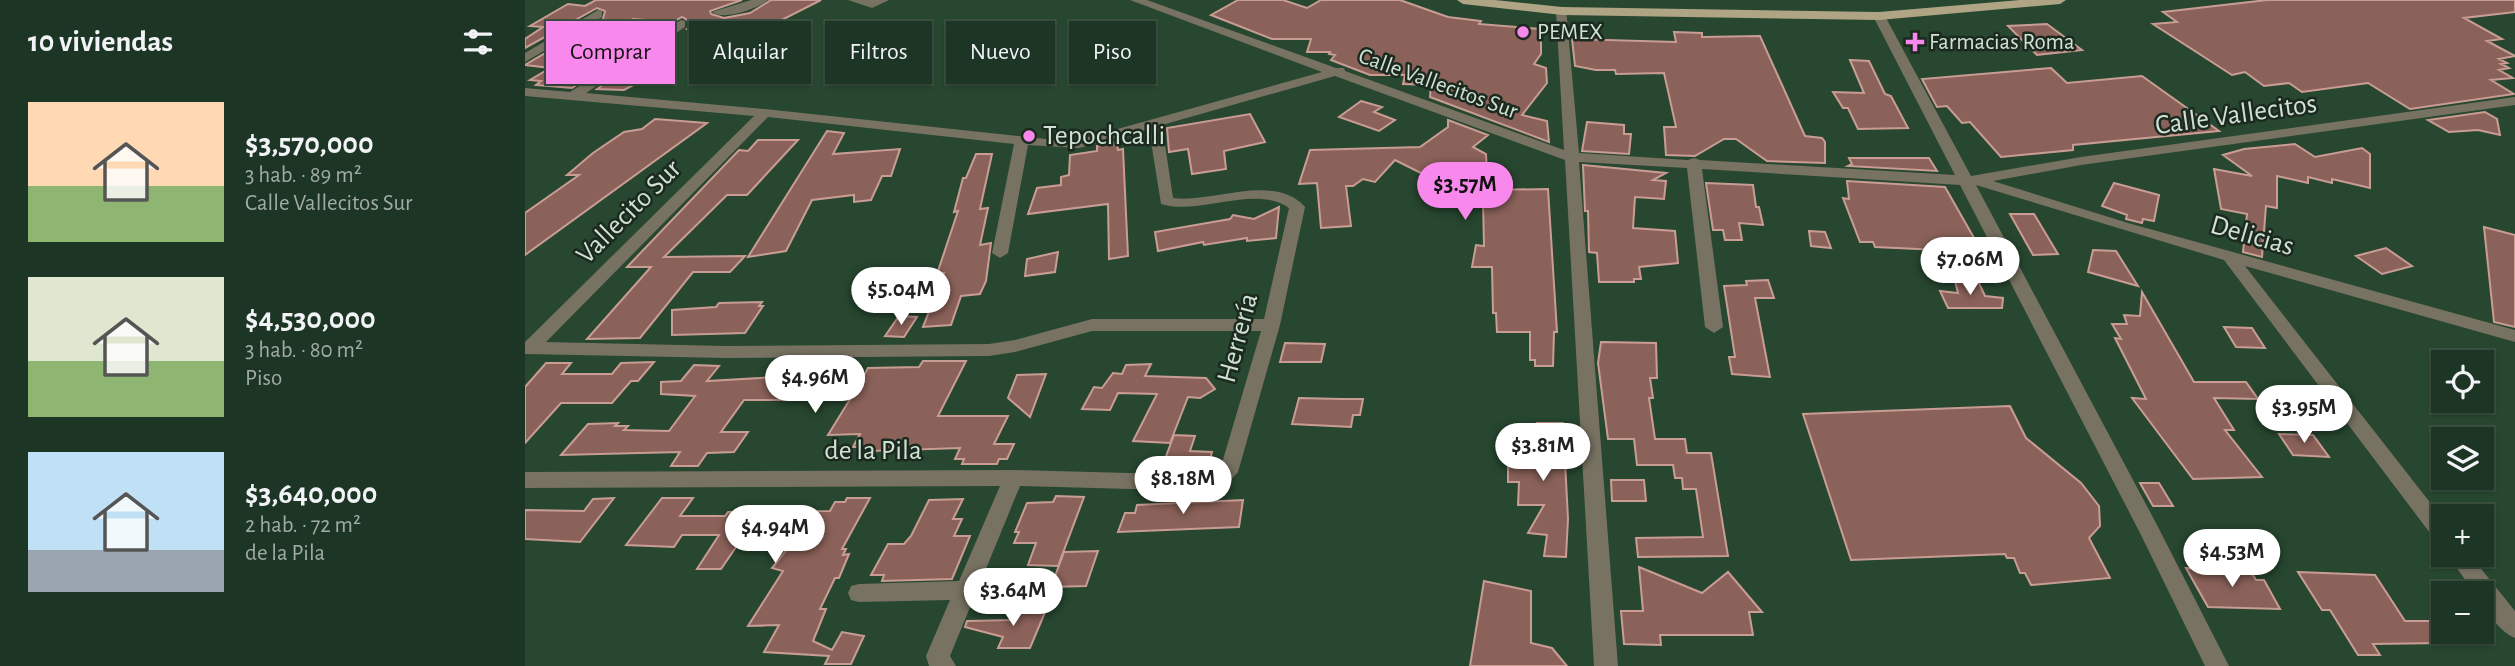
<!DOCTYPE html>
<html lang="es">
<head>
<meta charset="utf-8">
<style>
  :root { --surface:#1d3524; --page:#253d2c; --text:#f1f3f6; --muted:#a0aba6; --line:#3b5041; --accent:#f888eb }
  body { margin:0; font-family:"Alegreya Sans",sans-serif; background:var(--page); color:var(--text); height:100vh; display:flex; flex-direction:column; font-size:26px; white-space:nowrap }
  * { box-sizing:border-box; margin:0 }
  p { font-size:23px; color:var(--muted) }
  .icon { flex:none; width:38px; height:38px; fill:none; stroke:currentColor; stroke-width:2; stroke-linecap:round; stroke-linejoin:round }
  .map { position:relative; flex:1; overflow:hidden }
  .details { display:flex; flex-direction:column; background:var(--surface); width:525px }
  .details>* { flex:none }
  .banner { position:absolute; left:21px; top:21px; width:665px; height:63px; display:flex; gap:14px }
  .buttons { position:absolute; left:1906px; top:350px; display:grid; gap:14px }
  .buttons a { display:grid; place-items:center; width:63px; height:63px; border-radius:0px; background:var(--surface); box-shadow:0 2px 5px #0004,0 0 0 2px var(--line); font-size:35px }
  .price { position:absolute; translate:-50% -60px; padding:0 16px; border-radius:24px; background:#fff; color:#222; font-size:23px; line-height:46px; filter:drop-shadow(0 2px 4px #0008) }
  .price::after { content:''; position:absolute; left:50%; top:42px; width:21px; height:16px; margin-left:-10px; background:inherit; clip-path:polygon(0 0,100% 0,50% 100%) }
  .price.active { background:var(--accent); color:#111 }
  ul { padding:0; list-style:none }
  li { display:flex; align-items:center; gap:21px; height:175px; padding:0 28px }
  li span { display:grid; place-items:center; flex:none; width:196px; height:140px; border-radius:0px; color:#555 }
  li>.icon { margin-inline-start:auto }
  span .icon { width:84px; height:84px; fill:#fffc; stroke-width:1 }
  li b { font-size:30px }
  h2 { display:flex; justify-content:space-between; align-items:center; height:84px; padding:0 28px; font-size:30px }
  .tag { padding:0 24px; border-radius:0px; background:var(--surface); box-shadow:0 2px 5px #0004,0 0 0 2px var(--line); font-size:24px; line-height:63px }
  .tag.active { background:var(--accent); color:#111 }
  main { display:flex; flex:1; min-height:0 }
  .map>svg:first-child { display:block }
</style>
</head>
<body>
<main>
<section class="details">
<h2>10 viviendas<svg class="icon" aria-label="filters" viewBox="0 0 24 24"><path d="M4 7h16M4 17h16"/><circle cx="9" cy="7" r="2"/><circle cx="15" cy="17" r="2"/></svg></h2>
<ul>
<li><span style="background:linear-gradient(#ffd9b3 60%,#8fb573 0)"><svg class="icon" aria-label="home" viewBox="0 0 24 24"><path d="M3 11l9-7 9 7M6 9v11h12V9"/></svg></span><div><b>$3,570,000</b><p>3 hab. · 89 m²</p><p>Calle Vallecitos Sur</p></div></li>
<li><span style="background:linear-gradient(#dfe7d0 60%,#8fb573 0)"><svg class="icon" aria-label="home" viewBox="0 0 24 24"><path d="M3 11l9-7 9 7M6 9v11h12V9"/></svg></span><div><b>$4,530,000</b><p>3 hab. · 80 m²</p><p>Piso</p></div></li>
<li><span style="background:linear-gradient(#bfe0f5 70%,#9aa5b1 0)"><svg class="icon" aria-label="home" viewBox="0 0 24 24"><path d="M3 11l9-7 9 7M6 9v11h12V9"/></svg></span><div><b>$3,640,000</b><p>2 hab. · 72 m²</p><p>de la Pila</p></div></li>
</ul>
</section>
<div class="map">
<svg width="1990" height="666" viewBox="0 0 1990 666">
  <rect width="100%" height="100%" fill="#274730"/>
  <path fill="#8b625a" stroke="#ca9d94" stroke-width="2" d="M71,0H217L185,11L186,14L199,18L225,13L246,0H296L239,29L204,27L198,32L162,29L167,23L157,17L148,22L108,19L57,48L62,49L47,58L85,63L47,88L11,85L16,81L5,80L25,68L0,65L78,19L80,11L72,8L0,48V39L18,27L5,26L43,4L60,6Z
    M713,0H758L782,8L796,0H875L923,17L956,21L954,24L1016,29V54L1009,64L1021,68L1022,83L997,115L1022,121L1024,142L905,97L906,85L878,84L880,75H845L806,60L810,55L804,54L805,52H782L786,39H747L686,15Z
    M1742,0H1990V12L1939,18L1977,39L1962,41L1990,56L1974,59L1982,63L1976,64L1984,68L1974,70L1988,78L1966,80L1989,94L1885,109L1843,83L1777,92L1764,83L1739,86L1720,72L1707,75L1628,24L1652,22L1638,12Z
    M1522,24L1557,50L1512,55L1483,26Z
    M1149,32L1177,33V37L1235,36L1280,136L1297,138L1300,142V163L1242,161L1211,139H1199L1170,156L1141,155L1139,127H1151L1139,73L1091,74L1090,70H1071L1050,66L1047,39L1151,42Z
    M1325,60L1344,61L1360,94L1366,96L1383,128L1333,129L1323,108H1318L1308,92L1339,93Z
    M108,65L147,68L124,83L114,82L99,90L72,89Z
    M1526,68L1542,83L1617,76L1694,131L1548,145V150L1476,157L1445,122L1437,123L1422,106L1412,107L1397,79Z
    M836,101L857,107L849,112L870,120L854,131L814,117Z
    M1960,112L1972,119L1975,135L1953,130L1924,132L1903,120Z
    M725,114L740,142L699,151L701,169L667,174L663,149L644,152L642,128Z
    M130,119L182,123L0,255V213L54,175H42L68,153L99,132L117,129Z
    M923,120L963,135L948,147L961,154L963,190L1023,189L1032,332H1029L1028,366H1010V360H1005V332H972L971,313H968L967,267H947L951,245L959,246L958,201H922L924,192L912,187L916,183L870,160L850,182L838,179L828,186H821L826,226L796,228L792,183L774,184L785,150L895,147L923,127Z
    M1062,122L1099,125V134H1106L1104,154L1057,151Z
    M302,131L319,133L308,154L375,149L366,176H357L346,200L329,202V195L287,200L261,251L223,257Z
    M233,140H273L222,195H202L139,257L220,256L205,272H168L115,338L62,339L126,267H102L214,150L223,151Z
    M588,142L589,145L592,144L593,150L598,149L603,256L584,259L583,204L503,214L512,188L536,185V177L544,175L545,155L572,151V146Z
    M1770,144L1790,157L1837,148L1845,154V188L1807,179V183L1783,177V183L1752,176V208L1741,206L1737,257L1718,252L1722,214L1696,209L1689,169L1727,176L1698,155L1719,149Z
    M451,154H467L455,209L463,208L455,245L466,243L461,281L455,294L436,296L426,325L398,327L419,273L412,274L433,211L429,212L438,178H441Z
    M1324,158H1404L1412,171L1323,166L1327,164Z
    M1058,165L1141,173L1128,180L1141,181L1139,199L1110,197L1108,228L1150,231L1153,263L1114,267L1116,279H1109V282H1074L1072,253L1064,252L1063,211H1060Z
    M1322,181L1420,187L1457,252L1350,247L1348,242H1335L1318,198L1324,199Z
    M1181,183L1228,185L1231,207H1234L1238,225L1214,223L1217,240H1200L1198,230H1188Z
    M1589,183L1634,195L1629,221L1618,219L1617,223L1601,219L1602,215L1577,206Z
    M754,207L751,238L722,241V238L679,245L678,242L633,251L630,232L705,219L708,215L729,219Z
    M1485,214H1509L1533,254L1508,255Z
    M1959,227L1990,235V327L1969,322Z
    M1284,231L1300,232L1306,248L1286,246Z
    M1861,248L1887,266L1857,274L1831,256Z
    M1568,250L1591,251L1613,286L1563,272Z
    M533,252L530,272L500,276L502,259Z
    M1243,280L1249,298H1230L1245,377L1207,374L1204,357H1210L1199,286L1222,285L1221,281Z
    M1430,281L1454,283L1460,296L1478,298L1477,308H1423L1415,291L1433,293Z
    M1617,292L1669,382H1721L1733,399L1689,398L1709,430H1700L1737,477L1668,479L1607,398L1621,399L1590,338L1596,339L1587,324H1602L1599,315L1615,316Z
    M237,302L234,306H238L220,333L147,335V310L191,307L194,303Z
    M374,316L392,317L379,337L360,336Z
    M1699,327L1727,328L1740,348L1711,347Z
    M1076,342L1131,343L1132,378H1125L1128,398H1124L1130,439H1160L1162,453H1186L1203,556L1113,557L1111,538L1178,537L1171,489H1158L1157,478H1150L1148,465H1112L1109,439H1083L1073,363Z
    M760,343L800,344L796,362H755Z
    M398,361H441L413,416H483L469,444H489L482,459H474L472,464H437L439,459H430L435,448L346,451L348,447H328L335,434L303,435L327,396L271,400H219L196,432H223L209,452L182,453L173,466H146L155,452L36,455L63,424L93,423L90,426H103L99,430L144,431L170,396L136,394V382L156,381L169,365L194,366L182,381L268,376L337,379L343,368L394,367Z
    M129,362L113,381H106L87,403H36L0,443V387L21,363H46L37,374H87L96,363Z
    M626,364L620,376L681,378L690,389L675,398L663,397L645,443L608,441L632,394L593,393L585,410L557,409L569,387L577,388L588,373L597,374L601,365Z
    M521,374L505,417L483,398L492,375Z
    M774,398L817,399H838L835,415H828L826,427L767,424Z
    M1485,406L1501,438L1556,483L1574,506L1575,526L1564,538L1585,578L1506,585L1500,573H1495L1489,558H1482L1480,554L1326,560L1278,414Z
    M1012,423H1038L1043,519L1041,557L1019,556L1022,535L1003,533L1019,505H993L994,482H983V440L1013,441Z
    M1754,434L1788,435L1804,457L1768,455Z
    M649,435L670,436L665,451L687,452L683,468L637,467Z
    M1086,480H1119L1121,501H1087Z
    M1615,483H1634L1648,506H1628Z
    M531,496L559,497L533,566L503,565L511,543H489L494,532H490L502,503L528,502Z
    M89,498L55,542L0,539V510L59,511L68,499Z
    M137,498H168L155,516H200L203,512L305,511L310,502H320L322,498H345L317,549H321L318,555L324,554L314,578H310L295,609H301L288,641L307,650L317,632L339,636L326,664H300L304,656L239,652L254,625L223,626L258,571L247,568L276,532L222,531L196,569H172L194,535H157L149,547L101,545Z
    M438,499L428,519H437L429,536H445L427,579L357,581L359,575H346L363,544H379L386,536L404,500Z
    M718,500L714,527L593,532L600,513H610L612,505Z
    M573,551L561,586L526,587L539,552Z
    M1114,567L1177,593L1203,572L1237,612H1224L1228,635H1135L1136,645L1099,644L1096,611H1118Z
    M1661,568L1725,570L1731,580H1739L1755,609L1683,607Z
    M1773,572L1850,575L1880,621H1918V643L1848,644L1855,655H1833L1805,610H1797Z
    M959,581L1006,591V643L1027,648L1042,666H945Z
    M493,608L521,610L505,648H473L478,637L440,627L442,621L487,620Z"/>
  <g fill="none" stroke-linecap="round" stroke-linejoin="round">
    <path fill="#787262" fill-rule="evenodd" d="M226,0H243C232,9 199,21 187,12Z
      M323,0H364L347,8Z
      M605,0H622L811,68H819L820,71L1039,150L1031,11L1041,8L1054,153L1163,160L1169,158L1175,160L1430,175L1348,16L1354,12L1360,16L1446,176L1556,157L1990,97V105L1556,165L1468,181L1603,223L1990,330V342L1720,266L1918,519V544L1911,541L1699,260L1451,185L1632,525L1704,666H1680L1615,533L1435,185L1177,169L1198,327L1189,333L1180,327L1162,168L1054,162L1093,666H1069L1040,160L810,76L637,125L648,198C685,204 750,172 780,207L755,325L713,472L702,484L680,491L495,486L456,581L496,580L504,582L507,589L504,596L496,598L448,600L425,656L431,666H404L401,656L425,600L334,602L326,600L323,593L326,586L334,584L434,581L475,486L0,488V472L488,470L680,475L688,472L697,463L736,331H567L490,352L464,356L201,358L0,354V342L229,116L0,96V88L45,92L156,20L160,21V27L61,93L240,109L530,140H553L797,72ZM243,117L489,144L467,253L475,258L483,253L503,145L554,148L624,129L636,204C674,216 731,184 764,208L739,319H567L490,340L464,344L201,346L21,342Z
      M73,10L77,11V17L0,62V53Z
      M1922,555H1945L1990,611V638C1976,633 1956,608 1956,593H1950Z"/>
    <path fill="#afa484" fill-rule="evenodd" d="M932,0H970L1037,7L1354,12L1495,0H1541L1535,4L1354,20L1037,15L938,4Z"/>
  </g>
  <g fill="#f888eb" stroke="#1b291f" stroke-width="2.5">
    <circle cx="998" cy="32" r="7"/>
    <path d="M1386.5 31.5h7v7h7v7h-7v7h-7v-7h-7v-7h7z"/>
    <circle cx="504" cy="136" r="7"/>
  </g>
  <g text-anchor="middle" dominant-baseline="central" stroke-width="5" stroke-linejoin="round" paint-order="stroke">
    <g font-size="23" fill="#d0e2d3" stroke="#1b291f" text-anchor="start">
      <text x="1012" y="32">PEMEX</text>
      <text x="1404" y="42">Farmacias Roma</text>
    </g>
    <g font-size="23" fill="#d0e2d3" stroke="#1b291f">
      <text transform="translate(913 84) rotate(20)">Calle Vallecitos Sur</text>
    </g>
    <g font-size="28" fill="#d0e2d3" stroke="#1b291f">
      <text transform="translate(1711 115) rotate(-8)">Calle Vallecitos</text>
      <text transform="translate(104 212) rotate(-45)">Vallecito Sur</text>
      <text transform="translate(1727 236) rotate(16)">Delicias</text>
      <text transform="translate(713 338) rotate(-75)">Herrería</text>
      <text x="348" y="451">de la Pila</text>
    </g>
    <g font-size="28" fill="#d0e2d3" stroke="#1b291f" text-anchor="start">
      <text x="518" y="136">Tepochcalli</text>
    </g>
  </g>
</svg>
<div class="buttons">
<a><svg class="icon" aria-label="locate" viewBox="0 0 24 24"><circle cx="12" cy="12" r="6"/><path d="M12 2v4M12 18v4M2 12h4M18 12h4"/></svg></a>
<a><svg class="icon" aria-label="layers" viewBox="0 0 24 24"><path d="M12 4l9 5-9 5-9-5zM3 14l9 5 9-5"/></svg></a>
<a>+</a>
<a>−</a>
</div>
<b class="price active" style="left:940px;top:222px">$3.57M</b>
<b class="price" style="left:1445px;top:297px">$7.06M</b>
<b class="price" style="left:376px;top:327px">$5.04M</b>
<b class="price" style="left:290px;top:415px">$4.96M</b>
<b class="price" style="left:1779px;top:445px">$3.95M</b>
<b class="price" style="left:1018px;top:483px">$3.81M</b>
<b class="price" style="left:658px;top:516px">$8.18M</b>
<b class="price" style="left:250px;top:565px">$4.94M</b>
<b class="price" style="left:1707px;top:589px">$4.53M</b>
<b class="price" style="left:488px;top:628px">$3.64M</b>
<div class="banner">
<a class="tag active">Comprar</a>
<a class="tag">Alquilar</a>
<a class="tag">Filtros</a>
<a class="tag">Nuevo</a>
<a class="tag">Piso</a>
</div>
</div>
</main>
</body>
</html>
